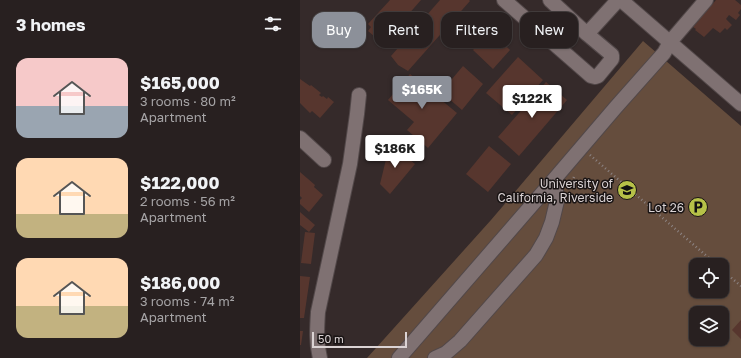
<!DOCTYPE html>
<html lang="en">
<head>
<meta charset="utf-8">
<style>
  :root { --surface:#282020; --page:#342d2d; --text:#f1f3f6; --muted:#a5a3a5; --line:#443e3e; --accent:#8c9099 }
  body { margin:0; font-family:"Golos Text",sans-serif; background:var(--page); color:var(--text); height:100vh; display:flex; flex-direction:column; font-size:15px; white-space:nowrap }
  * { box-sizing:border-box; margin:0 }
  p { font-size:13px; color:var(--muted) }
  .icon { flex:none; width:22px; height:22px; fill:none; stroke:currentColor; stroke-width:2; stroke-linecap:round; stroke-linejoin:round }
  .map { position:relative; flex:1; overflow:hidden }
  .panel { display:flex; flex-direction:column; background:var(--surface); width:300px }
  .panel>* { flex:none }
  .top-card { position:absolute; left:12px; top:12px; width:369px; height:36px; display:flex; gap:8px }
  .tools { position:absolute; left:389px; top:258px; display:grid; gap:8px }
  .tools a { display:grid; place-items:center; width:40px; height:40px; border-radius:8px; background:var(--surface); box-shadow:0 1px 3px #0004,0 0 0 1px var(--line); font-size:20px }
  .scale { position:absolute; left:12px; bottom:10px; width:95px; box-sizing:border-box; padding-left:4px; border:2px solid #dbd3d4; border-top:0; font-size:11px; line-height:14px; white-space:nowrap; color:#dbd3d4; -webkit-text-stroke:3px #191414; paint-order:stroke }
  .price { position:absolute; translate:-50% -34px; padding:0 9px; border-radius:4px; background:#fff; color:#222; font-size:13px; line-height:26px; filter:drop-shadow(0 1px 2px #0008) }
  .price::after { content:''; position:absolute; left:50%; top:24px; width:12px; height:9px; margin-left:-6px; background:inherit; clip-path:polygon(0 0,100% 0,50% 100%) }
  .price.active { background:var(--accent); color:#fff }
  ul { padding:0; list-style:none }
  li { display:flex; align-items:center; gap:12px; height:100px; padding:0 16px }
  li span { display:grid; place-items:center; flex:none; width:112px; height:80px; border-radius:12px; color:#555 }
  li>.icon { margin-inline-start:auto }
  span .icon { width:48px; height:48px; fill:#fffc; stroke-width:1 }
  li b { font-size:17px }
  h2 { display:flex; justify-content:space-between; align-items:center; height:48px; padding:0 16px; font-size:17px }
  .chip { padding:0 14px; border-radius:12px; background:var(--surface); box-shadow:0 1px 3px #0004,0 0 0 1px var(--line); font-size:14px; line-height:36px }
  .chip.active { background:var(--accent); color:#fff }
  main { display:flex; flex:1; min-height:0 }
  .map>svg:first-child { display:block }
</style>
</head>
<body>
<main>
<section class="panel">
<h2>3 homes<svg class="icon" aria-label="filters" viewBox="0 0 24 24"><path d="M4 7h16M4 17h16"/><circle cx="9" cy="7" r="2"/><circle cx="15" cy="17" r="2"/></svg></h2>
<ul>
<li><span style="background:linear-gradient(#f6c9c9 60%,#9aa5b1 0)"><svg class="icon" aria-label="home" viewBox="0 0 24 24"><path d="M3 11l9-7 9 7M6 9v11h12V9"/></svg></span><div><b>$165,000</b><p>3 rooms · 80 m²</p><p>Apartment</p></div></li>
<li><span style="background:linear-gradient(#ffd9b3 70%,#c2b280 0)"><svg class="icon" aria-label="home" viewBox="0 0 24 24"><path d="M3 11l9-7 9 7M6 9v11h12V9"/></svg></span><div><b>$122,000</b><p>2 rooms · 56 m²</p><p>Apartment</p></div></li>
<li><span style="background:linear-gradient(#ffd9b3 60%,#c2b280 0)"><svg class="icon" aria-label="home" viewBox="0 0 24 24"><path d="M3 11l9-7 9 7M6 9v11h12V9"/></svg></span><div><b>$186,000</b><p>3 rooms · 74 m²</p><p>Apartment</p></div></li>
</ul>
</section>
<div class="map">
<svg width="441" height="358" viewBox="0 0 441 358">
  <rect width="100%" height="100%" fill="#352a2a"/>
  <path fill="#654d3d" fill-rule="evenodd" d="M343,41L441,126V358H67L191,220ZM396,265H422V291H396ZM396,313H422V339H396Z"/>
  <path fill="#57362e" d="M90,0H121L86,40L83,38L80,41L68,31L71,27L68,24Z
    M140,0H169L170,1L108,71L98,65L91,56Z
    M416,0H435L441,5V9L438,13L440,15L436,20L429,15L426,19L432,25L427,30L425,28L420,33L413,28L404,37L395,30L396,29L393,27L400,19L398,17L402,12L404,14Z
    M190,31L210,50L193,69L173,50Z
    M218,57L243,80L212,115L186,93Z
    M163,66L183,84L162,110L141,92Z
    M110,74L157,113L128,148L107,130L114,122L88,100Z
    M0,79L10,86L11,85L21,93L19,95L22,97L23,96L27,99L28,97L34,102L20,118L12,111L10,113L0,103Z
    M246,82L267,100L219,156L198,137Z
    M90,143L115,164L90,194L80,184Z
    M189,146L211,164L188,192L166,174Z
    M0,172L15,185L14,187L23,195L9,212L0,204V200L2,198L0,196Z
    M0,212L15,225L9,232L0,225Z
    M5,232L15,233L11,264L1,263Z
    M0,276L10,277L4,318H0Z
    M441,320V339L432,330Z
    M0,331H3L1,345H0Z"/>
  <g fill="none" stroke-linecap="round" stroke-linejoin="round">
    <g stroke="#524849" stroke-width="16">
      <path id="minor" d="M204,0L291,76L295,77L298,76L312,59V55L287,34
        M250,0L287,34L318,0
        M321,0L441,104
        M0,138L24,160
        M20,358C16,343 17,328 18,312L50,164L57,114L59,95
        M99,358L251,183L316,107L364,53L370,42L406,0
        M135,358L146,353L160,341L236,255L246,238L252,222L257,201L256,191L251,183"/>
    </g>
    <path stroke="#8d8484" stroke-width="2.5" stroke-dasharray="1 3" stroke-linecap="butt" d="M290,155L417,265
      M269,189L274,177
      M422,270L441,286"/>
    <use href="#minor" stroke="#7f7172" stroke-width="14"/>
  </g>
  <defs>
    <g id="university-disc" transform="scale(1)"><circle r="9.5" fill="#b6c148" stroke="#191414"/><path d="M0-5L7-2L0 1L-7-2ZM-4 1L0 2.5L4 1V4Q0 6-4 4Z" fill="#111"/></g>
    <g id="parking-disc" transform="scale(1)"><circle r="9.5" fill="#b6c148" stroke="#191414"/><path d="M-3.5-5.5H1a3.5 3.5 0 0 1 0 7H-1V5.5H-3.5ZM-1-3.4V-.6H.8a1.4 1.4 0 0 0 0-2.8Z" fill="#111"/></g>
  </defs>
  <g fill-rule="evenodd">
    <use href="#university-disc" x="327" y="190"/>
    <use href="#parking-disc" x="398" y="207"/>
  </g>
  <g text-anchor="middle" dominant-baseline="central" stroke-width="3" stroke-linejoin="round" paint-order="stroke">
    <g font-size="12" fill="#dbd3d4" stroke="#191414" text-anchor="end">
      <text x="313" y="183">University of<tspan x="313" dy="14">California, Riverside</tspan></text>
      <text x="384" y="207">Lot 26</text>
    </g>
  </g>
</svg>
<div class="tools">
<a><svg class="icon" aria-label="locate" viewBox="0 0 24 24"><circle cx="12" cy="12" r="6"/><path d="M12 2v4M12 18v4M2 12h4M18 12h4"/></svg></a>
<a><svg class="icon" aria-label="layers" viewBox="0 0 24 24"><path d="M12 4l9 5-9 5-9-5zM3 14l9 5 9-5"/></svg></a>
</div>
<div class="scale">50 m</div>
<b class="price active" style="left:122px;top:110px">$165K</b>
<b class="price" style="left:232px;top:119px">$122K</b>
<b class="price" style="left:95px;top:169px">$186K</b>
<div class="top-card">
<a class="chip active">Buy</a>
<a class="chip">Rent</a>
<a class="chip">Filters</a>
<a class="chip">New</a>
</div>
</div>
</main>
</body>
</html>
